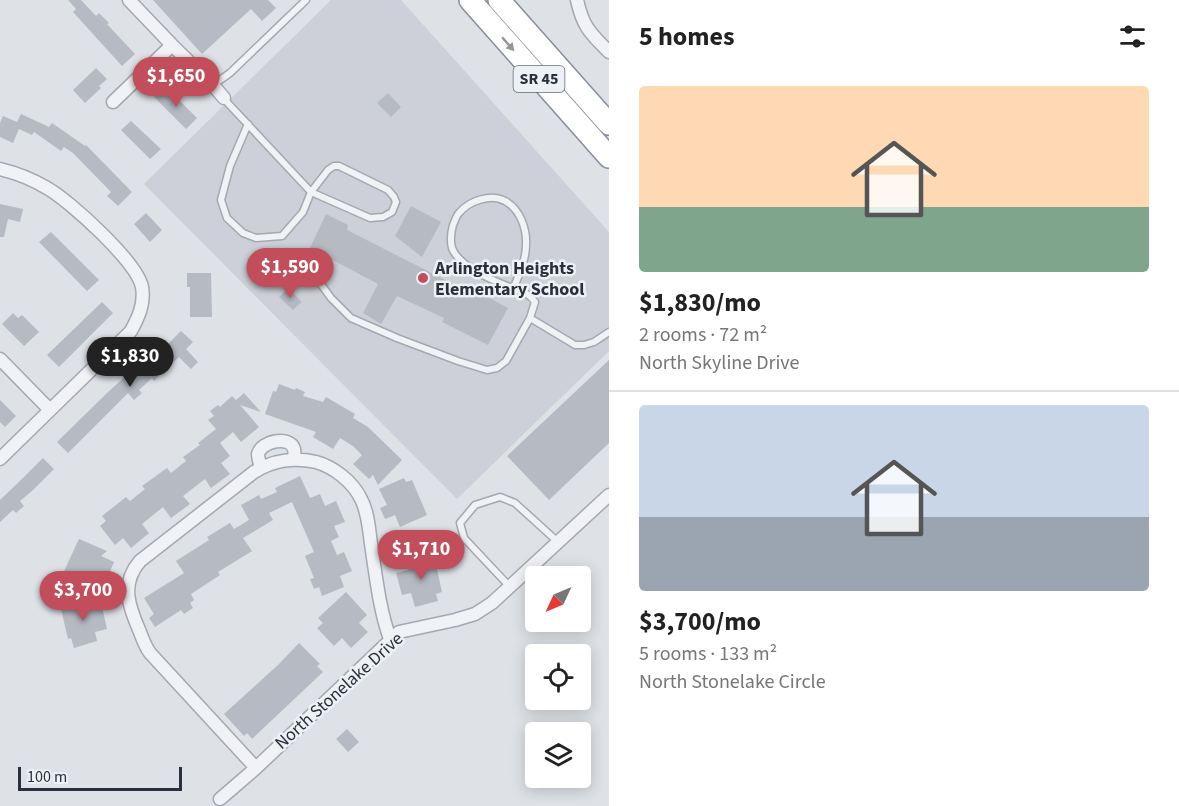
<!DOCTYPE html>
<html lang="en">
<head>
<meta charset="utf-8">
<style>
  :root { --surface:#fff; --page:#f6f6f6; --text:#222; --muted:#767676; --line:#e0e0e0; --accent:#c24d5b }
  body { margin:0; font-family:"Source Sans 3",sans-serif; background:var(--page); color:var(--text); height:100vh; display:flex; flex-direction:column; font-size:22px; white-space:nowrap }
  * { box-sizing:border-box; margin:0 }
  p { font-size:20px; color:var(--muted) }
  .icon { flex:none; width:33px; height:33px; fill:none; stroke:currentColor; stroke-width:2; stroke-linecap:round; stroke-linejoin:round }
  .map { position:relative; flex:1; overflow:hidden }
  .side { display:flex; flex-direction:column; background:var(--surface); width:570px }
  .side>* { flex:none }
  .needle { width:39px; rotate:226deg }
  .controls { position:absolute; left:525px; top:566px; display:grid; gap:12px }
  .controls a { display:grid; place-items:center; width:66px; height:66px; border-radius:6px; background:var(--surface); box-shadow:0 3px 15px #0003; font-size:30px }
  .scale { position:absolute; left:18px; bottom:15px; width:164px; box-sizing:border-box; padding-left:6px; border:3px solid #292f3c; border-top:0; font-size:16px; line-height:21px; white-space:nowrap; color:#292f3c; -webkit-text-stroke:4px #edf0f4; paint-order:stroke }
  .price { position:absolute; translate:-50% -51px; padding:0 14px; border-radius:21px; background:var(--accent); color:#fff; font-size:20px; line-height:39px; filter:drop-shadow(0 2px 3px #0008) }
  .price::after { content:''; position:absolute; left:50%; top:36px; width:18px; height:14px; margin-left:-9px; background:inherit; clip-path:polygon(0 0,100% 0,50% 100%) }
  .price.current { background:#222; color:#fff }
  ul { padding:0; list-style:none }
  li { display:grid; align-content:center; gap:12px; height:318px; padding:0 30px }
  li+li { border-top:2px solid var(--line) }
  li span { display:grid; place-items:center; height:186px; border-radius:6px; color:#555 }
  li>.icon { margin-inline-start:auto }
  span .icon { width:108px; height:108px; fill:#fffc; stroke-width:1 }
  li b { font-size:26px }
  h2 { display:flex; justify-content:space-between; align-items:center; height:72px; padding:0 30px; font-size:26px }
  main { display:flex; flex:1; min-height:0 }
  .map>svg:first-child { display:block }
</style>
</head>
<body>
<main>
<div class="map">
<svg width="609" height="806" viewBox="0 0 609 806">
  <rect width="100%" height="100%" fill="#dee1e6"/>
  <path fill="#cdd0d8" d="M331,0H401L609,232V351L457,499L144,184Z"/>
  <path fill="#b6bac3" d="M68,0H81L96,16L99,13L109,23L107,24L135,54L122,66L73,12L76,9Z
    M153,0H268L276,8L262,21L251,9L202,54Z
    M96,68L107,79L99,86L101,88L85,103L73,90Z
    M165,86L197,118L186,129L154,97Z
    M388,93L401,107L391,117L377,103Z
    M21,114L49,127L52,123L85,146L86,145L132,192L118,206L107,196L111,192L73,153L64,147L61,151L34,132L32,135L19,129L13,143L0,137V123L3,116L17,122Z
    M131,121L161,149L150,159L121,130Z
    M0,204L23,209L20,222L8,219L4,237H0Z
    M411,206L441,222L422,257L395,236Z
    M146,213L162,230L150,242L134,224Z
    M326,214L348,225L347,230L459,287L462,283L508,308L488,345L442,322L444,318L397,296L381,324L363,313L378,284L331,259L330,264L308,252Z
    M51,232L99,280L87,291L39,242Z
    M187,273H211L212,317H190V287H187Z
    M288,288L302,302L293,310L279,297Z
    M102,302L113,313L59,367L47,355Z
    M13,313L18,318L22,315L39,332L24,346L2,324Z
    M181,331L193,342L186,349L198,362L191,369L179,357L154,381L152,378L139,390L142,393L134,400L128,393L68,453L57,442L108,392L146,358L150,362Z
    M609,360V443L549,500L507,456Z
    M279,384L295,390L296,388L305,392L303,396L323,402L326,397L355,414L353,418L368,427L402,460L378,485L373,475L369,479L353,464L362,455L353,446L340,438L333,449L313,437L316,432L265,414L273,391L276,392Z
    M244,393L261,412L240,405L259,427L241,442L233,432L220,443L230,456L221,463L230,474L211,488L205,479L183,496L190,504L171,518L163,507L142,524L149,533L131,548L123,538L115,545L100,526L106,521L102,516L126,497L130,501L145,489L142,486L167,468L171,473L186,461L183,457L200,445L198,443L216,429L208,420L214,416L210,411L218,405L220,407L232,396L236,400Z
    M0,400L16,416L5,427L0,422Z
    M43,458L54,469L33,490L20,501L24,506L16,513L13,510L0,522V500L22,479Z
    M300,476L310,498L320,494L325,506L336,501L345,522L334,526L339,537L331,541L337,555L344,552L352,571L340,576L344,587L322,596L319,587L314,589L310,579L314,578L305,556L314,552L292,502L269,513L273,520L243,538L252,551L218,572L220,575L191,594L194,600L190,603L193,608L184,614L181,610L155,627L149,618L154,614L144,598L184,573L176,561L209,540L207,537L230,523L234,529L249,520L241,505L259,495L261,499L277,492L275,488Z
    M404,478L406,482L412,480L427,515L400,527L395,515L385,519L380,508L387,505L379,489Z
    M79,539L107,551L101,556L114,562L105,583L94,578L89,590L67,580L70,574L64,571Z
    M434,556L442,592L436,594L438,601L415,607L411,593L402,595L396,573L408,570L406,563Z
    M346,592L367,615L359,623L368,632L351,648L342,638L334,646L317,628L323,623L318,618Z
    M88,597L91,610L102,607L107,629L95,632L97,641L74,648L71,638L68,639L61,609L67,608L65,603Z
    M299,643L320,664L317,666L323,672L252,739L247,733L244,736L224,714L279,664Z
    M347,729L359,742L348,752L336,739Z"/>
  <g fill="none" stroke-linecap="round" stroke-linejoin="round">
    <g stroke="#a4a8b0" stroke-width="9">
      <path id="service" d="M213,85L230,73L306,0
        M224,99L311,192L303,212L282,236L256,238L243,233L227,218L221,200L230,166L248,124
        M334,166H339L388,190L394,197L396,202L392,212L383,217L370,218L311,192L328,170Z
        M304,261L331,298L351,318L397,338L458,361L487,370L497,368L506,361L530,318L575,345H584L594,342L609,332
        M513,289C519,275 526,260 526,245C527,229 520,209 505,201C491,193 469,201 459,213C456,216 455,221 453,225C451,232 450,240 452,248C459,267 494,281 512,288C522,292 528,292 535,302L530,318
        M510,587L464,538L460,523L475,505L500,497L515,503L558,542"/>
    </g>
    <g stroke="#a4a8b0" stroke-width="15">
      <path id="minor" d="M129,0L172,45L213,85L224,98
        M577,0C583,27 590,33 609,52
        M113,102L172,45
        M0,169C17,173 32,179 47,188C70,201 137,262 142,287C145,304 138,318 131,331L0,459
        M0,359L50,410
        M261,468C260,464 258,458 258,454C261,441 290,435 294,449C295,452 294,456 294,459
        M256,768L150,653C145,646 143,640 140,632C129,607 120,584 140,561L254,472C274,460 293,457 316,462C334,467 353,482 361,499C368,512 369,529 371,544C376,576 379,608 390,639
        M220,799L256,768L399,632L455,620L475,614L492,603L609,495"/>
    </g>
    <g stroke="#878e9c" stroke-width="24">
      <path id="trunk" d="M470,0L609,157
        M499,0L609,124"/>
    </g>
    <use href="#service" stroke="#f1f2f5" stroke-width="6"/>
    <use href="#minor" stroke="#f1f2f5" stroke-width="12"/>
    <use href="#trunk" stroke="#fff" stroke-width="21"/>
  </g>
  <defs><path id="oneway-solid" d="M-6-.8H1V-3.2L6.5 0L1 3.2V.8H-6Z" transform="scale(1.5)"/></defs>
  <use fill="#94979e" href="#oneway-solid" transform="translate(508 44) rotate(49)"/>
  <circle fill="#c24d5b" stroke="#edf0f4" stroke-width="2" cx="423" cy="278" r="6"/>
  <g text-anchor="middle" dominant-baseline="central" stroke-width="5" stroke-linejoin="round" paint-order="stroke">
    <rect fill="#edf0f4" stroke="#646973" stroke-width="1.5" x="513.5" y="66" width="51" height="26" rx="4.5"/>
    <g font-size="16" font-weight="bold" fill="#292f3c">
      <text x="539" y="79">SR 45</text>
    </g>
    <g font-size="18" font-weight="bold" fill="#292f3c" stroke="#edf0f4" text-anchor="start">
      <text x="435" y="268">Arlington Heights<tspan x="435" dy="21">Elementary School</tspan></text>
    </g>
    <g font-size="18" fill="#292f3c" stroke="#edf0f4">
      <text transform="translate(339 691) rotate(-42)">North Stonelake Drive</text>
    </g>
  </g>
</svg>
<div class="controls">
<a><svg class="needle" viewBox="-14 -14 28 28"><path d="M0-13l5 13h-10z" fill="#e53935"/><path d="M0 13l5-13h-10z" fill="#767676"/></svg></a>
<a><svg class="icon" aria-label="locate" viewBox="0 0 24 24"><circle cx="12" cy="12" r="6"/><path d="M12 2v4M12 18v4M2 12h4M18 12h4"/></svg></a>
<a><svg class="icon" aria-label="layers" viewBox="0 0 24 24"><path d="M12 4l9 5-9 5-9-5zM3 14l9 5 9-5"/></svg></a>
</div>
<div class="scale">100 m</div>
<b class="price" style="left:176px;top:108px">$1,650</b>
<b class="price" style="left:290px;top:299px">$1,590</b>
<b class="price current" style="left:130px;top:388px">$1,830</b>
<b class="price" style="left:421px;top:581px">$1,710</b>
<b class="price" style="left:83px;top:622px">$3,700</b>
</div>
<section class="side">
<h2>5 homes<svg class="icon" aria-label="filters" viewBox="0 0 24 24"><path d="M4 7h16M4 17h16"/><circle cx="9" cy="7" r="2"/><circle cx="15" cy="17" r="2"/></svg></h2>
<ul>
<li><span style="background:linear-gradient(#ffd9b3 65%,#7fa58c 0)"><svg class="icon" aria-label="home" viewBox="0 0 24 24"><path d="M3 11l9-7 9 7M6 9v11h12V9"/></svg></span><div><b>$1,830/mo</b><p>2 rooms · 72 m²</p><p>North Skyline Drive</p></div></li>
<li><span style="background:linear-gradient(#c9d6e8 60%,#9aa5b1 0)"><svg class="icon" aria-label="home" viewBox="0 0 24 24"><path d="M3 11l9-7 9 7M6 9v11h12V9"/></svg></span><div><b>$3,700/mo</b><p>5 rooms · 133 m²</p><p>North Stonelake Circle</p></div></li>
</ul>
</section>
</main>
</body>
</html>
